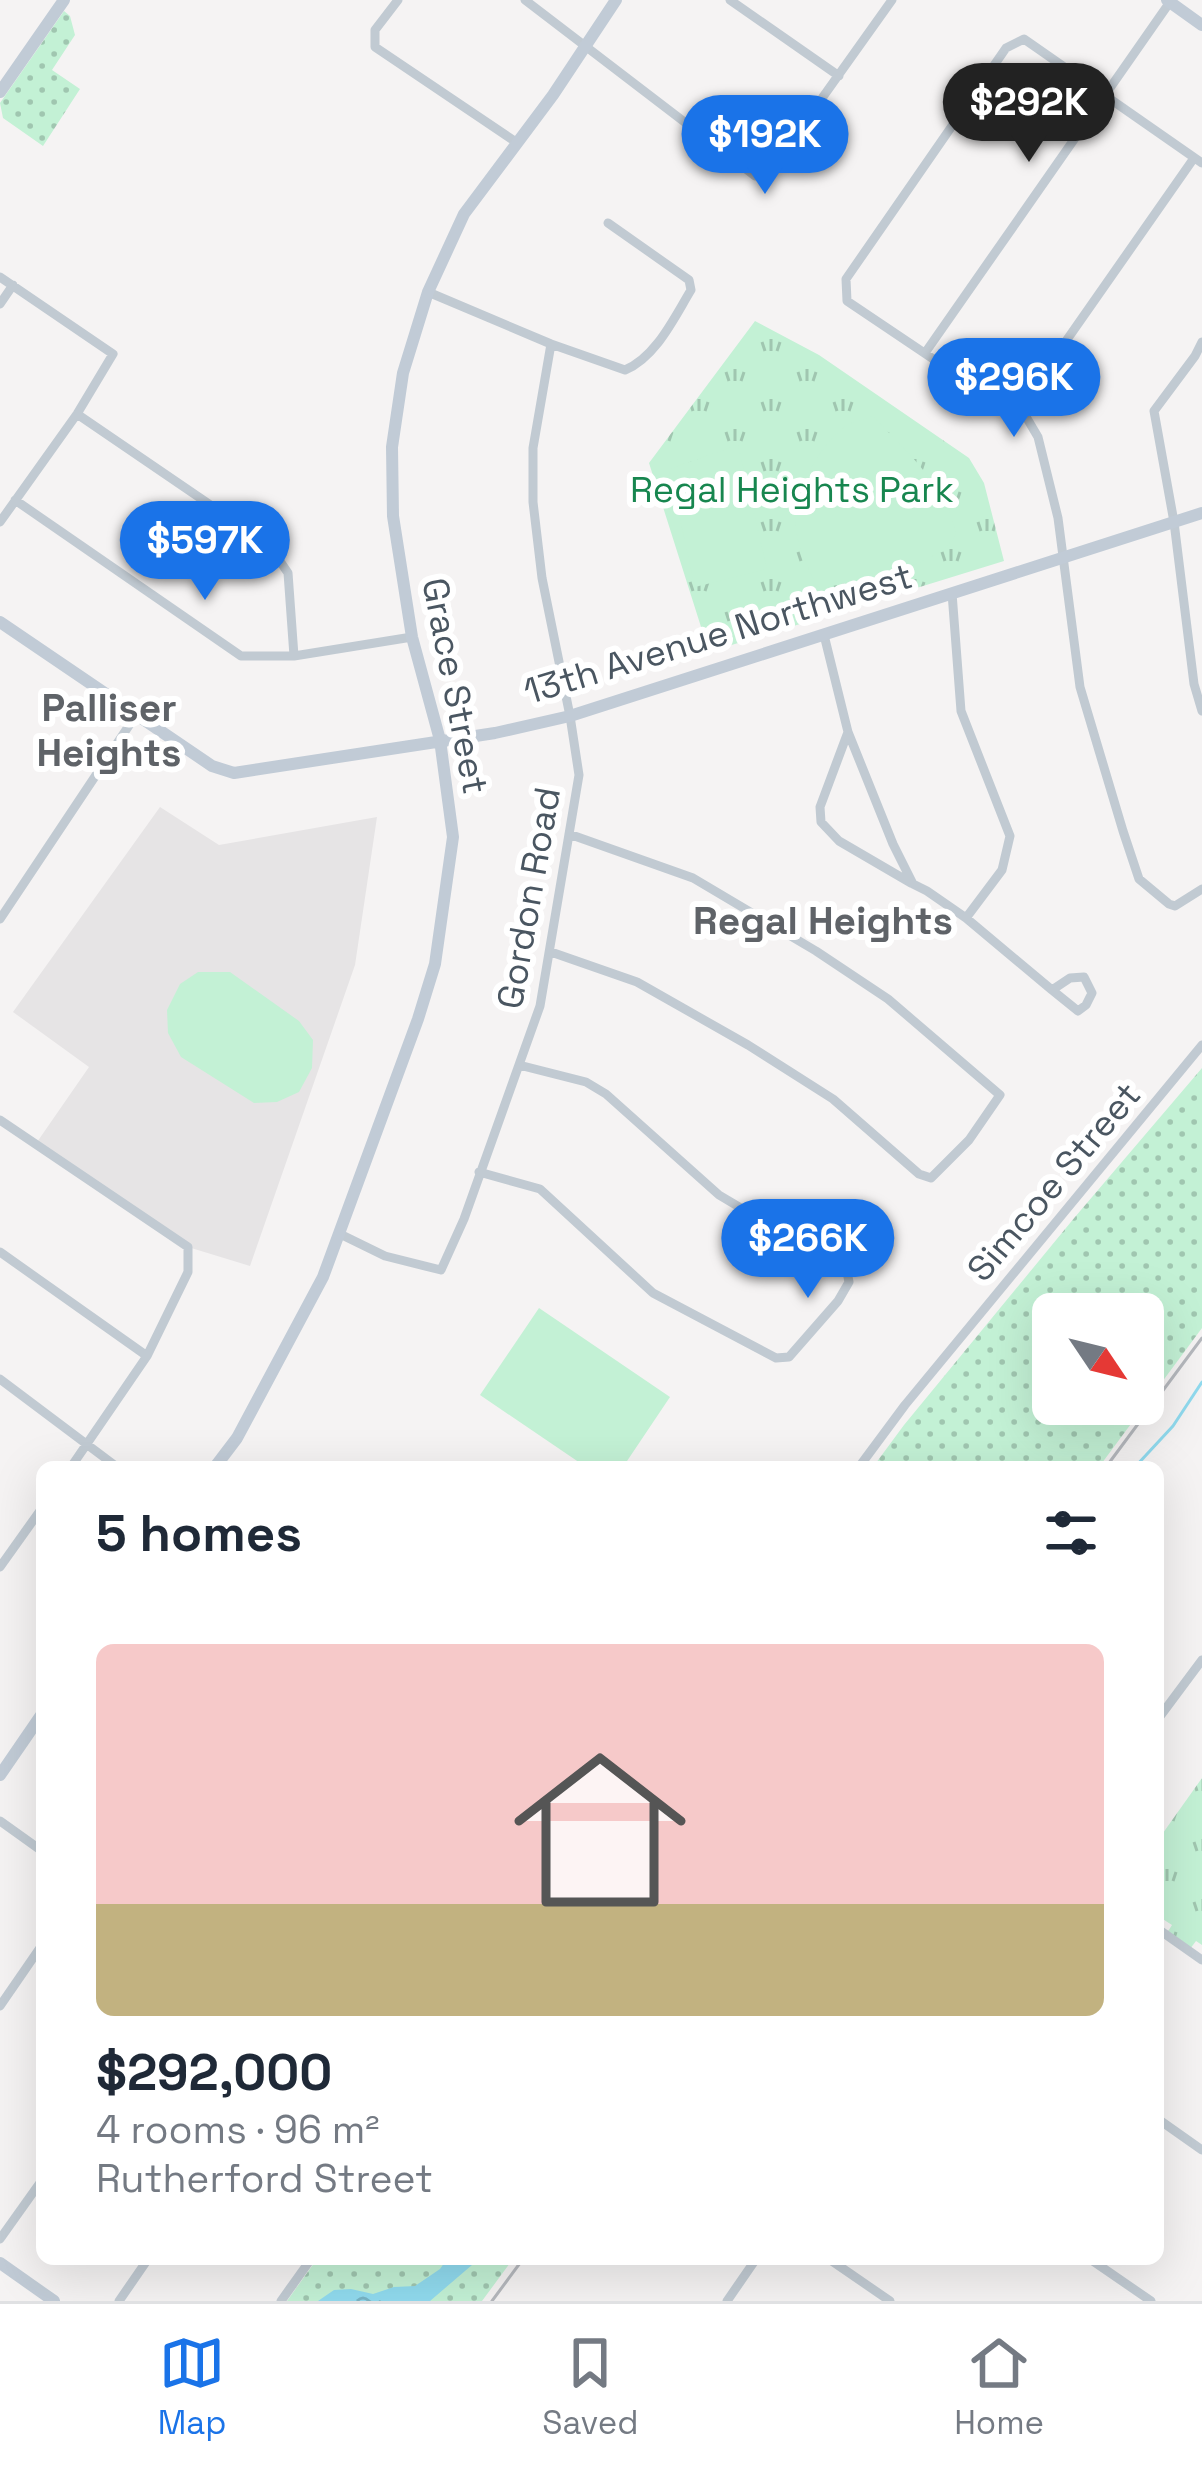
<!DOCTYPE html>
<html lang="en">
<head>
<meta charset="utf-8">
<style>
  :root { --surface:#fff; --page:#f6f6f7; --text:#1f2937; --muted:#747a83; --line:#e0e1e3; --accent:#1a73e8 }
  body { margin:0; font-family:"Space Grotesk",sans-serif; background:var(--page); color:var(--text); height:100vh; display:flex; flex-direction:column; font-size:45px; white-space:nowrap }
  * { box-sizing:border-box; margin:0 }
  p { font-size:39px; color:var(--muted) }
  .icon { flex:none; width:66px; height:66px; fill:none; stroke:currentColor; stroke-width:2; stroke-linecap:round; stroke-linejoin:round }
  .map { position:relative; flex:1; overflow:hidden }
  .drawer { position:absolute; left:36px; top:1461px; width:1128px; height:804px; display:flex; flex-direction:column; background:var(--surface); border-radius:18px; box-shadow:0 12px 48px #0002 }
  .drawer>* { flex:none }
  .needle { width:78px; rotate:125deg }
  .buttons { position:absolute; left:1032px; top:1293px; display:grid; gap:24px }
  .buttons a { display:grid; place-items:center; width:132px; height:132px; border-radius:18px; background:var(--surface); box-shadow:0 12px 48px #0002; font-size:60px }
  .price { position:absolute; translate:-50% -102px; padding:0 27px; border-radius:42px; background:var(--accent); color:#fff; font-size:39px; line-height:78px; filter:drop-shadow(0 3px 6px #0008) }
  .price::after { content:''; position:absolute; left:50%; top:72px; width:36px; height:27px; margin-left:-18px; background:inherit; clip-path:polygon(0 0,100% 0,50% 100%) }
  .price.current { background:#222; color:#fff }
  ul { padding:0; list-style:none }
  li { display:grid; align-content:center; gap:24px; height:636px; padding:0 60px }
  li+li { border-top:3px solid var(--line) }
  li span { display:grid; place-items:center; height:372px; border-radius:18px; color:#555 }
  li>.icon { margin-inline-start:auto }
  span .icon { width:216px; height:216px; fill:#fffc; stroke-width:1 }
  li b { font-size:51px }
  h2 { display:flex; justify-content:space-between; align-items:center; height:144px; padding:0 60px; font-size:51px }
  .tabs { display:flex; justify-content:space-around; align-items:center; height:168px; border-top:3px solid var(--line); background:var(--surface); font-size:33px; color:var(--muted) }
  .tabs a { display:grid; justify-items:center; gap:6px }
  .tabs .current { color:var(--accent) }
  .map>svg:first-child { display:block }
</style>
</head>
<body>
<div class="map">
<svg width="1202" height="2301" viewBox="0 0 1202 2301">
  <defs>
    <pattern id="grass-dots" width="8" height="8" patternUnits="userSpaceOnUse" patternTransform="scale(3)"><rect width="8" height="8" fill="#c3f1d5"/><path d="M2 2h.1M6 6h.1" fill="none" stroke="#a0c6b0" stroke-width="1.8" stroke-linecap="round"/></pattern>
    <pattern id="park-tufts" width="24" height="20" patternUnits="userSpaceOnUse" patternTransform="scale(3)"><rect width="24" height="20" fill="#c3f1d5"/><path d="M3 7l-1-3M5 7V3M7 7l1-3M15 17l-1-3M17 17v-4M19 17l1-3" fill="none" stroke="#a0c6b0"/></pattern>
    <pattern id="water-ripples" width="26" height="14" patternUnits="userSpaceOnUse" patternTransform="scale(3)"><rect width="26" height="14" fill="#90daee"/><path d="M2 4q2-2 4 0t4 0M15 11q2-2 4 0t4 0" fill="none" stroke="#78b4c4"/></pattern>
  </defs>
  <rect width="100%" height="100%" fill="#f5f3f3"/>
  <path fill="#e6e4e5" d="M160,807L219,845L377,817L355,965L250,1266L188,1247L35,1145L89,1067L13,1012Z"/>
  <path fill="url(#grass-dots)" fill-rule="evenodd" d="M64,11L70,16L75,35L52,70L80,89L43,146L3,118L0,103Z
    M1202,1068V1328L1099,1467H873L904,1425L1075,1217ZM1143,1314V1404H1053V1314Z
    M317,2259H513L482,2301H287Z"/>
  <path fill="url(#park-tufts)" d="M755,321L819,355L969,458L984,483L1004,561L709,652L649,463Z
    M1202,1778V1945L1196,1941L1190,1949L1167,1933L1172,1925L1158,1916V1840Z"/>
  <path fill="#c3f1d5" d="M873,416C904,450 949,487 956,535C935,570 858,579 820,589C806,568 791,532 796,507C801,481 824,440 846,426C853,421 865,419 873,416Z
    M738,445L767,569L695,587L669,469Z
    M198,972H230L299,1021L313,1040L312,1068L299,1092L277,1102L254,1103L181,1057L168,1033L167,1010L180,984Z
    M539,1308L670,1397L623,1467H586L480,1395Z"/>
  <path fill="url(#water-ripples)" d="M447,2259H479L430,2301H318L334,2290L351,2289L373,2294L394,2287L415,2286L440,2269Z"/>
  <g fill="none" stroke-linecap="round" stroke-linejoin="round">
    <path stroke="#90daee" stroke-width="3" d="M1135,1467L1173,1426L1202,1382"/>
    <path stroke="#c1cad2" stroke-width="9" d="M398,0L375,30V47L516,142
      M525,0L755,176L768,174L892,0
      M730,0L839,76
      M1202,163L1024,39L1006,48L846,279L847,301L1015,414L1025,415L1038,437L1058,518L1080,687L1123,831L1139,879L1169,904L1175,906L1202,889
      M0,277L113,354L77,414L0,522
      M428,292L551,344L625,370C656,357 674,318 691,290L689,280L608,223
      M0,304L13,285
      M1202,342L1195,356L1154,411L1174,522L1194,684L1202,711
      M925,353L1170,2
      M77,414L269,545L288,573L294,656
      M1015,414L1194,158
      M15,500L241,656H294L412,637
      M824,635L848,732L893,844L913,884L927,891L966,918L1002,870L1010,836L961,711L952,593
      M848,732L820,807L821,822L839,841L911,883
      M966,918L1052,990L1070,978L1084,977L1092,993L1086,1005L1078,1011L1052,990
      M0,919L136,715
      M551,952L637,982L748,1045L833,1099L919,1174L931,1178L969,1140L1000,1095L888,999L816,951L693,878L569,834
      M0,1120L188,1247V1272L147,1356L71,1467
      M479,1172L540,1189L653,1293L776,1358L789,1357L838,1301L849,1282L847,1272L837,1265L719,1195L606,1094L586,1082L519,1065
      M340,1234L385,1256L441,1270L464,1219L540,1006L579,775L570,716L542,578L533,502V448L551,344
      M0,1252L147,1356
      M0,1379L117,1467
      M859,1467L905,1405L1202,1045
      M0,1567L42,1508
      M1158,1719L1202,1660
      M0,1821L42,1851
      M1158,1929L1202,1960
      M0,2006L42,1945
      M1158,2119L1202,2150
      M0,2239L42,2180
      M829,2259L890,2301
      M1090,2259L1151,2301
      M119,2301L148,2259
      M281,2301L311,2259
      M727,2301L756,2259"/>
    <path stroke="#c1cbd6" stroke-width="12" d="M1167,0L1202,25
      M0,92L64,0
      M0,622L212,766L234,773L495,733L570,716L1202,513
      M215,1467L237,1438L323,1277L418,1019L435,964L453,837L440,740L412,637L393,516L392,447L403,373L428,292L464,214L553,95L616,0
      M0,1775L42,1714
      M0,2263L54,2301"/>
    <path stroke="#b5b8bd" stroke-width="3" d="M1106,1467L1202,1338
      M492,2301L523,2259"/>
  </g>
  <g text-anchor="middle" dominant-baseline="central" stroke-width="12" stroke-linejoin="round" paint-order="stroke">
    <g font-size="36" fill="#17864f" stroke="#fff">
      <text x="792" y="490">Regal Heights Park</text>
    </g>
    <g font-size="36" fill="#4a5661" stroke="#fff">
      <text transform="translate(718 634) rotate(-17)">13th Avenue Northwest</text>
      <text transform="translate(455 686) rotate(79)">Grace Street</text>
      <text transform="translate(529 898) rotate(-80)">Gordon Road</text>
      <text transform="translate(1054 1182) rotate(-50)">Simcoe Street</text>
    </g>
    <g font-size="39" font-weight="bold" fill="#5f6368" stroke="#fff">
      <text x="109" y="707">Palliser<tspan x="109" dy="45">Heights</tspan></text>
      <text x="823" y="920">Regal Heights</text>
    </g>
  </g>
</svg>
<div class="buttons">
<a><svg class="needle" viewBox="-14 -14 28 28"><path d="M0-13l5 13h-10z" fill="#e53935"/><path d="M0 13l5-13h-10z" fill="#747a83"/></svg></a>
</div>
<b class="price current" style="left:1029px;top:165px">$292K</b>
<b class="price" style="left:765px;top:197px">$192K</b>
<b class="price" style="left:1014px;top:440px">$296K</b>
<b class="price" style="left:205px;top:603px">$597K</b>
<b class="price" style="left:808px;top:1301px">$266K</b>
<section class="drawer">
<h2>5 homes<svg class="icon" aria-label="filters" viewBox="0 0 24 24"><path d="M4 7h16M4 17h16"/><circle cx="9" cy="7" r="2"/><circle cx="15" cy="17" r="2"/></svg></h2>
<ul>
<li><span style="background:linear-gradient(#f6c9c9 70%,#c2b280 0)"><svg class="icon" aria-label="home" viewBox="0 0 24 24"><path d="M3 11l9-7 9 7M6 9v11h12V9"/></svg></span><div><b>$292,000</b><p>4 rooms · 96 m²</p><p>Rutherford Street</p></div></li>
</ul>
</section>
</div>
<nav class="tabs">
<a class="current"><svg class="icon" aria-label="map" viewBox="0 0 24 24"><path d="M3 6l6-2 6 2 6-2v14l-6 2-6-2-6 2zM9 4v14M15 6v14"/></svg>Map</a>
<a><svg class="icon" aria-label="saved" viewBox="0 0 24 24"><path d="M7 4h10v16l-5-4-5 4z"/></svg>Saved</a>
<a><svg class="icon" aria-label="home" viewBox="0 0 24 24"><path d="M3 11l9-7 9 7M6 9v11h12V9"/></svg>Home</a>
</nav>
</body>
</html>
